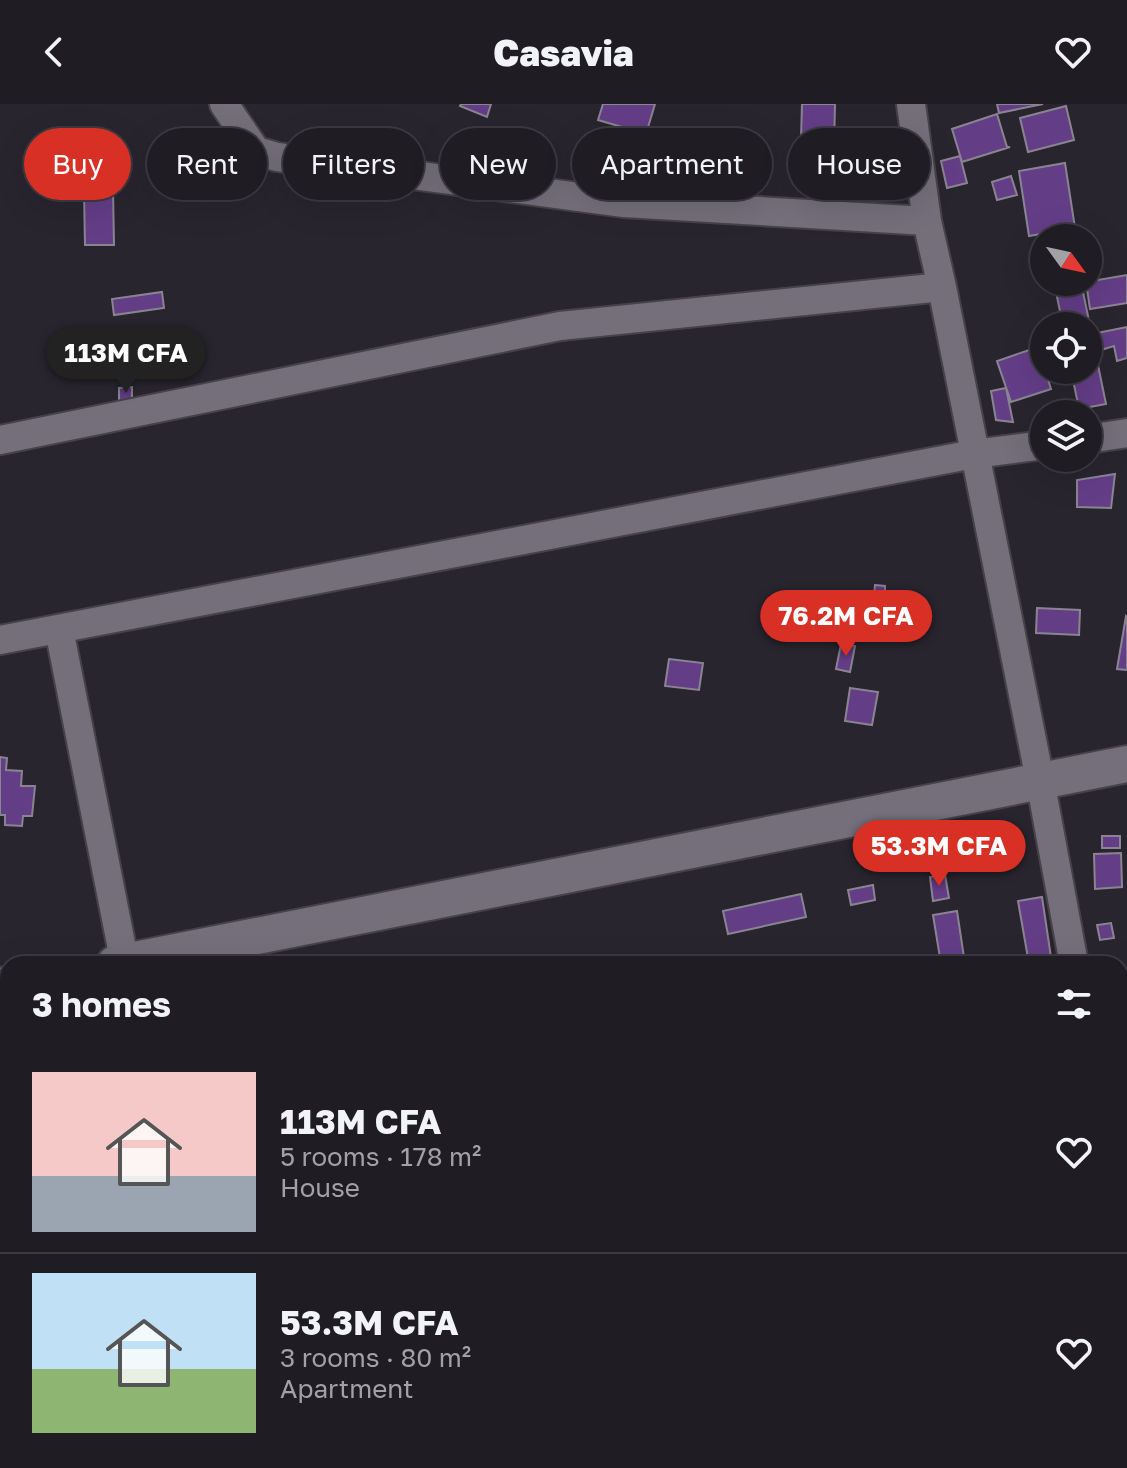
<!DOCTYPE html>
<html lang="en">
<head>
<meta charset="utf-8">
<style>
  :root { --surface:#1f1c23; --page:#2c2930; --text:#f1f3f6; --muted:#a1a1a6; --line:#3c3a41; --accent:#d93025 }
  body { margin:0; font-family:"Golos Text",sans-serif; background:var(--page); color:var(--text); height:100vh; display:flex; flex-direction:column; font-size:30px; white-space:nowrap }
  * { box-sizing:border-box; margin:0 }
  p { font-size:26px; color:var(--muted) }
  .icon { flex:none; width:44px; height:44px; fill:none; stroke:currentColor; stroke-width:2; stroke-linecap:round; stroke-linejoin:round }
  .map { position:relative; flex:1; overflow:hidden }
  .side { position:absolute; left:0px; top:852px; width:1128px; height:512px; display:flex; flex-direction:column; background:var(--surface); border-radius:24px 24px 0 0; box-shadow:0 8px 32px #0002,0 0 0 2px var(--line) }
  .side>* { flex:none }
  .banner { position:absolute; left:24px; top:24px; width:1080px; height:72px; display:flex; gap:16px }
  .needle { width:52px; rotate:123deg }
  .tools { position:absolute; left:1030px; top:120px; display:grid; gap:16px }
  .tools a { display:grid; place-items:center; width:72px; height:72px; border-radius:50%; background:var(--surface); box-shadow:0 8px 32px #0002,0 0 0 2px var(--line); font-size:40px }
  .price { position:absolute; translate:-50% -68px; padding:0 18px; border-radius:28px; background:var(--accent); color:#fff; font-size:26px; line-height:52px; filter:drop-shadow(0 2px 4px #0008) }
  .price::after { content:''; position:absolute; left:50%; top:48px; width:24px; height:18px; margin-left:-12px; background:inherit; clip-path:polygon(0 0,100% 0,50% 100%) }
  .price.on { background:#222; color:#fff }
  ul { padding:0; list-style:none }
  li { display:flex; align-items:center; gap:24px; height:200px; padding:0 32px }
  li+li { border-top:2px solid var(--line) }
  li span { display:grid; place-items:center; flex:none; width:224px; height:160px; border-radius:0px; color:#555 }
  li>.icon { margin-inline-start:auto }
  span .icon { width:96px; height:96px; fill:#fffc; stroke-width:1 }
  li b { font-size:34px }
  h2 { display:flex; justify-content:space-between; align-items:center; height:96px; padding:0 32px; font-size:34px }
  .chip { padding:0 28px; border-radius:36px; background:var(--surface); box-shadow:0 8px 32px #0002,0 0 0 2px var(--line); font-size:28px; line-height:72px }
  .chip.on { background:var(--accent); color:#fff }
  header { display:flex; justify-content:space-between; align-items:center; height:104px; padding:0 32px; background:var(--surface); font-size:36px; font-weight:800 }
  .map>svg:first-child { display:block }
</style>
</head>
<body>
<header><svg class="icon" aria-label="back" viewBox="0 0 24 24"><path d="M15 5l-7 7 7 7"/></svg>Casavia<svg class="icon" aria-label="heart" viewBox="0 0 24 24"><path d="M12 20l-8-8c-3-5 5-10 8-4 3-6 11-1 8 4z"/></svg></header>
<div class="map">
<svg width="1127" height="1364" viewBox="0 0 1127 1364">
  <rect width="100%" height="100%" fill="#29252f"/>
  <path fill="#643d87" stroke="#8a8491" stroke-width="2" d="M461,0H491L487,13L460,2Z
    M603,0H655L646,30L598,16Z
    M802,0H835L834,45L801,36Z
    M997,0H1043L999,9Z
    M1066,2L1074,36L1028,48L1020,14Z
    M997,10L1007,43H1010L962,58L952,25Z
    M631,33L643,37L639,48L625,50Z
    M646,41L670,47L661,84L637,77Z
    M683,45L707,52L696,92L672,85Z
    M960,52L967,79L947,84L941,57Z
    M1065,59L1075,124L1029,132L1019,67Z
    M734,61L762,68L753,104L725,97Z
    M1011,72L1017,91L997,96L992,78Z
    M113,85L114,141H85L84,86Z
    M1127,171V199L1090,205L1086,178Z
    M1077,178H1081L1106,300L1079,305L1071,266H1088V222H1063L1055,183Z
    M162,188L164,204L114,211L112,195Z
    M1127,223V254L1117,257L1114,242L1101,246L1097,229Z
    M1038,243L1051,285L1011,298L997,257Z
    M132,283V299H119V284Z
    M1006,284L1013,318L996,316L991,287Z
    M1115,370L1111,404L1077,403V376Z
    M875,481L885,482V492L911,494L910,513L872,510Z
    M805,497L855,502L853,518L803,513Z
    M1037,504L1080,506L1079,531L1036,529Z
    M1126,512L1127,513V566L1117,565Z
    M841,540L855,542L850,568L836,565Z
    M669,555L703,559L699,586L665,582Z
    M850,584L878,588L872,621L845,617Z
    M0,653L7,654L6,666L22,667L21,682H35L32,712H23L22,722L5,721V711H0Z
    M1102,732H1120V744H1102Z
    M1121,749L1122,783L1095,785L1094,750Z
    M945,771L949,794L933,797L930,773Z
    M873,781L875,796L851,801L848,786Z
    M801,790L806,813L728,830L723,807Z
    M1042,793L1052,860H1029L1018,797Z
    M957,807L965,860H941L933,811Z
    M1111,819L1114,834L1100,836L1097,821Z
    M0,1017L8,1023V1055L0,1066Z
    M0,1239L8,1245V1272L0,1286Z
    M1,1313L8,1316V1347L0,1343Z
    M1120,1325L1127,1327L1126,1364H1108L1111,1356H1120Z
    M28,1356H92L88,1364H46Z
    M313,1356H328L329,1364H271Z
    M332,1356H369L365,1364H345Z
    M811,1356H831L829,1364H809Z
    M861,1356H897L895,1364H859Z
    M1071,1356H1091L1090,1364H1069Z"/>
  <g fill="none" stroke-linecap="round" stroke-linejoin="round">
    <g stroke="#46424a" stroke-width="32">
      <path id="minor" d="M224,0L256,47L277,53L624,99L927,117
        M911,0L927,117L942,183L1040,676L1074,860
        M1088,335L1127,329
        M0,336L560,222L942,183
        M59,525L125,860
        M0,536L974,350L1044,341
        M1120,975L1127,974
        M1120,1101L1127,1136
        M0,1208L8,1206
        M1120,1258L1127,1256
        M209,1356L210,1364
        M531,1364L575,1356"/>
    </g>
    <g stroke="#46424a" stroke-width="40">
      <path id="tertiary" d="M115,860L1127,660
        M0,882L8,881"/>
    </g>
    <use href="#minor" stroke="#746f7b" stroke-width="28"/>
    <use href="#tertiary" stroke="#746f7b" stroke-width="36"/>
  </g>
</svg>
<div class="tools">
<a><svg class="needle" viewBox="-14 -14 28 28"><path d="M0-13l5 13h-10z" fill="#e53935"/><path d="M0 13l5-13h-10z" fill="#a1a1a6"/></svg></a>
<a><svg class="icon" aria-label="locate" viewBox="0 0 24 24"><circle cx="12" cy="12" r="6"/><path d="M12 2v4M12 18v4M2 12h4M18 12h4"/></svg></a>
<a><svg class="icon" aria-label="layers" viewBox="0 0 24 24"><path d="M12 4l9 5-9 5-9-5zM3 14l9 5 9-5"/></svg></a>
</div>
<b class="price on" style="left:126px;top:291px">113M CFA</b>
<b class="price" style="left:846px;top:554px">76.2M CFA</b>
<b class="price" style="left:939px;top:784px">53.3M CFA</b>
<div class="banner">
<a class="chip on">Buy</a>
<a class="chip">Rent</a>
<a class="chip">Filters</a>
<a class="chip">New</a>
<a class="chip">Apartment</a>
<a class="chip">House</a>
</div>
<section class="side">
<h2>3 homes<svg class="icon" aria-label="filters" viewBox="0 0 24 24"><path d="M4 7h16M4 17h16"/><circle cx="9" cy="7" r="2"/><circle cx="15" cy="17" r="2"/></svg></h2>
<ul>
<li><span style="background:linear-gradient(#f6c9c9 65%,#9aa5b1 0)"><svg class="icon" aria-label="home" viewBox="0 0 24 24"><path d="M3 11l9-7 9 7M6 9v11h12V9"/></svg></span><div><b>113M CFA</b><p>5 rooms · 178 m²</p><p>House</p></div><svg class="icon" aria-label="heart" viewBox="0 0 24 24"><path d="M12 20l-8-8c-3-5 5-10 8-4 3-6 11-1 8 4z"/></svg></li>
<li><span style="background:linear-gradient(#bfe0f5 60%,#8fb573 0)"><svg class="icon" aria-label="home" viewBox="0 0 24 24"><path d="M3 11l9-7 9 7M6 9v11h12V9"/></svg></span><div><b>53.3M CFA</b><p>3 rooms · 80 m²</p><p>Apartment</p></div><svg class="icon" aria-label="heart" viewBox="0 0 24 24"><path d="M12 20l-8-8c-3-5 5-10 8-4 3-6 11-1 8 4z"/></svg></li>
</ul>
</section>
</div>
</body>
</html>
